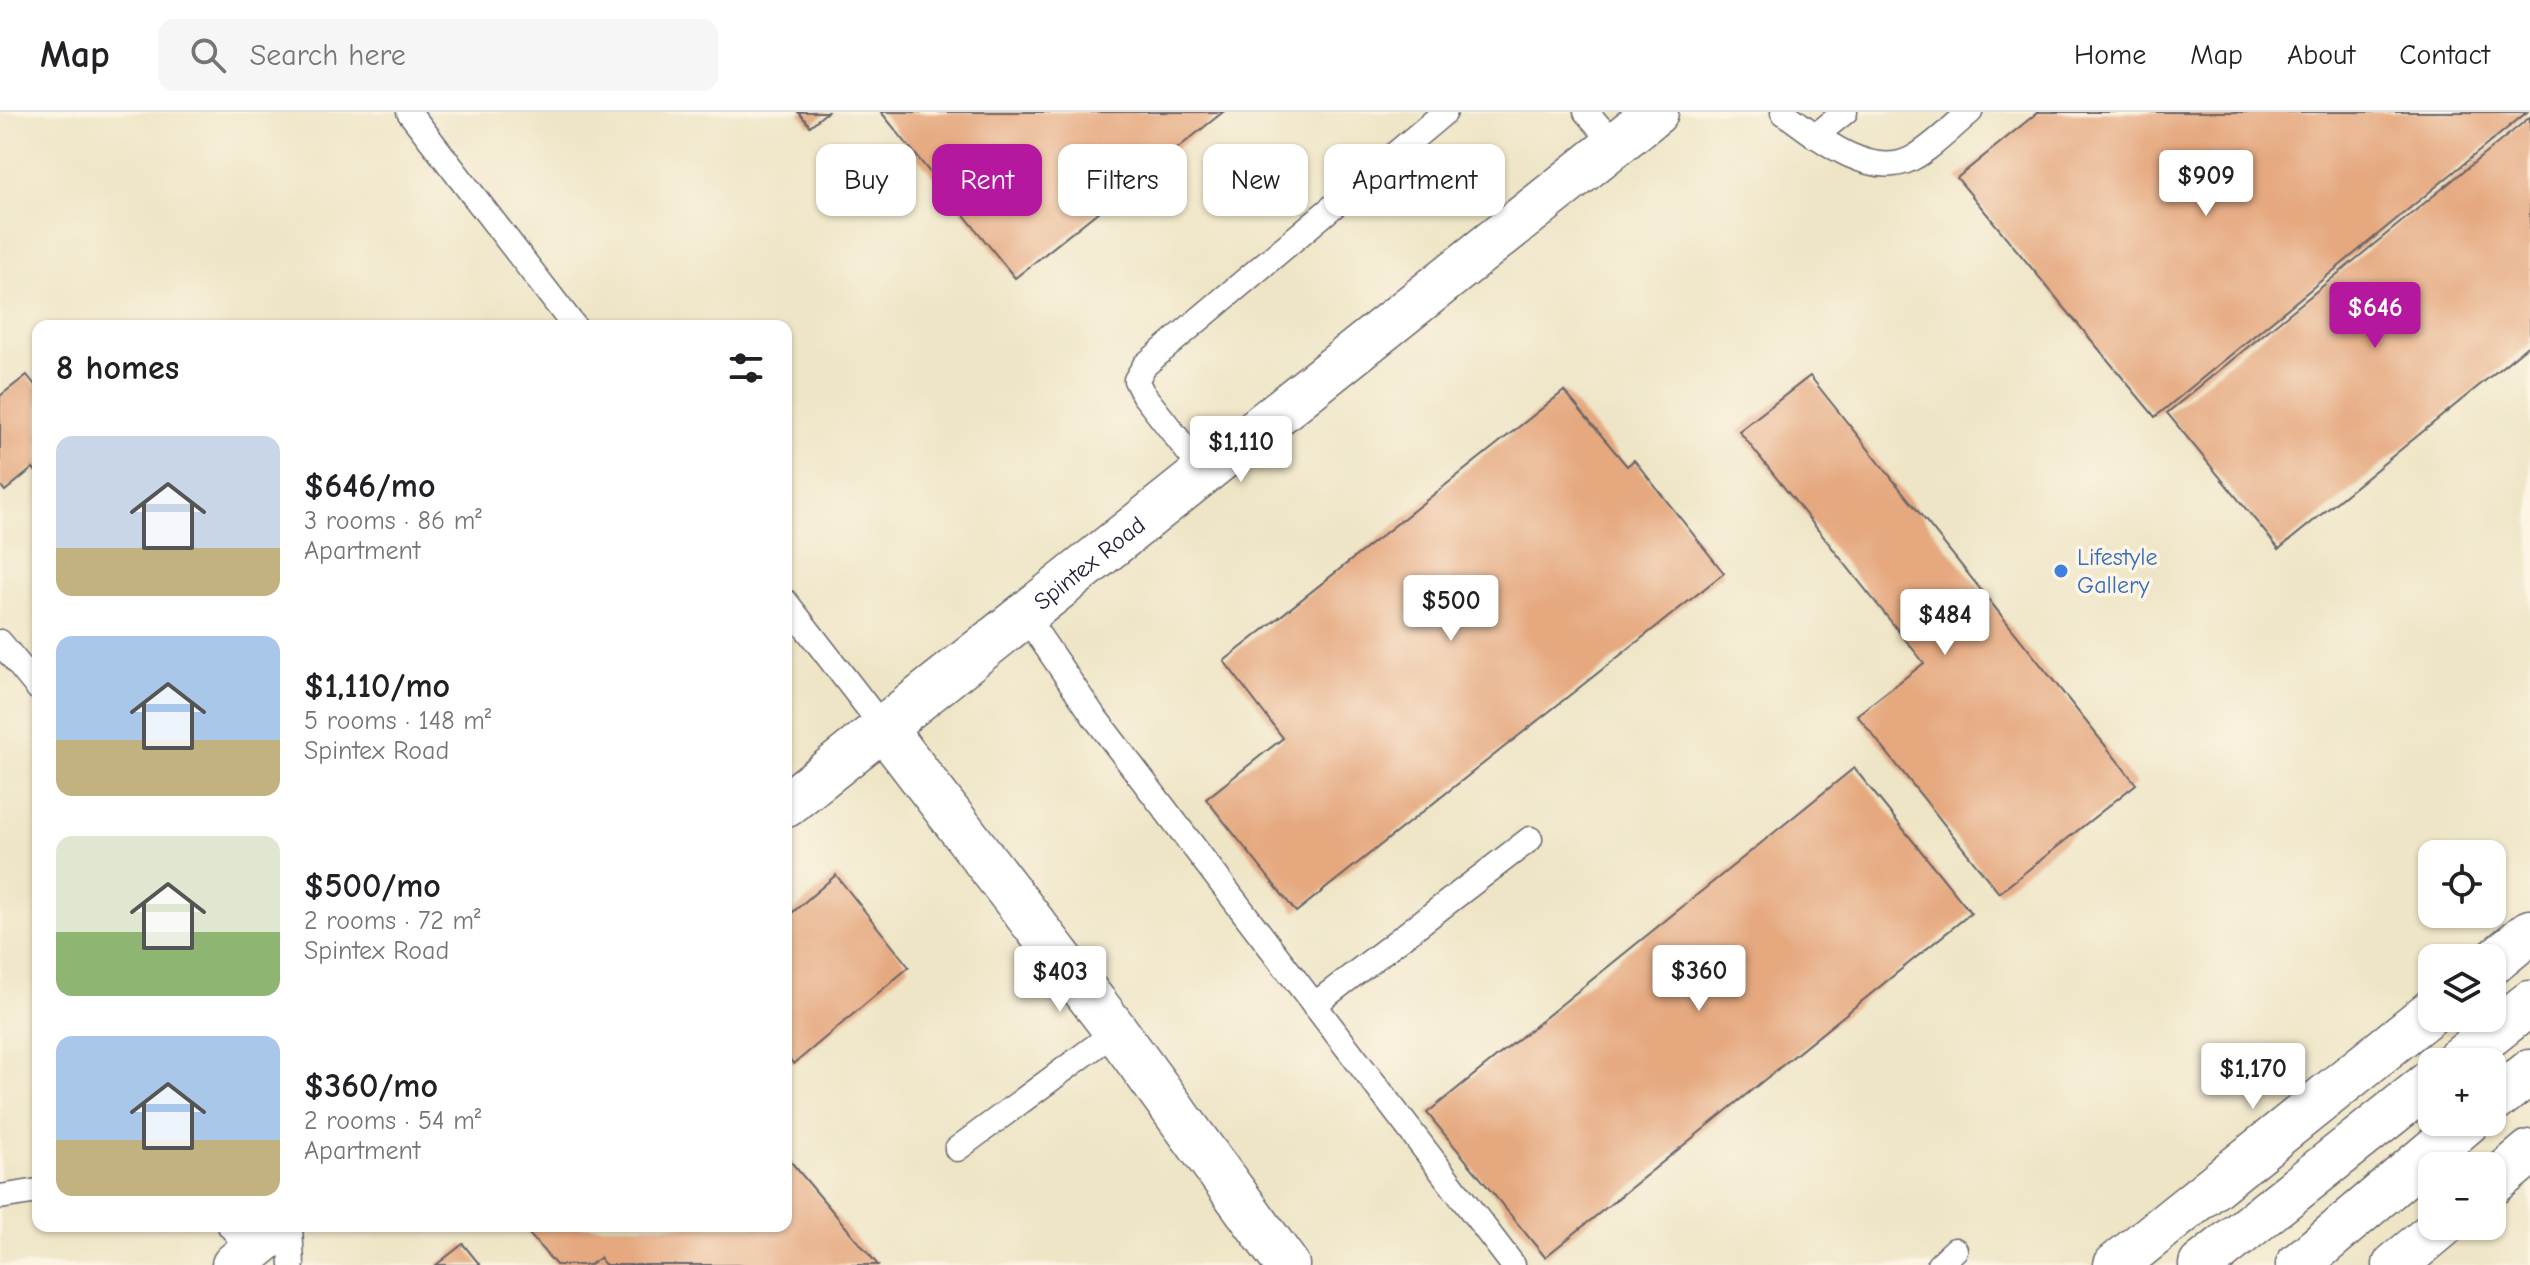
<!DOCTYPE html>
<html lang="en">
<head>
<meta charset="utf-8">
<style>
  :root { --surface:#fff; --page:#f6f6f6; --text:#202124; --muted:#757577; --line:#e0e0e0; --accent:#b5179e }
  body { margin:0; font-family:"Comic Neue",sans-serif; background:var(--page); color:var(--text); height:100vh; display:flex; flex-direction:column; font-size:30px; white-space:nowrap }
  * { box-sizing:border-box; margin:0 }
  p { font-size:26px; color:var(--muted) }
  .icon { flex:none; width:44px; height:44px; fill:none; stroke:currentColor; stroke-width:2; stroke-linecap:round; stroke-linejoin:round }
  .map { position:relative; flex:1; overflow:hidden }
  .panel { position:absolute; left:32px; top:208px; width:760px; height:912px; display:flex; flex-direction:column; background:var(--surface); border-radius:16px; box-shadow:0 2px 6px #0004 }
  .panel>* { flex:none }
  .guide { position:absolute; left:816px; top:32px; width:760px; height:72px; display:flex; gap:16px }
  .tools { position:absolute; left:2418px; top:728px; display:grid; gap:16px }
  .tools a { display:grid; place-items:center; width:88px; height:88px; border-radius:16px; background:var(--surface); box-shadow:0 2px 6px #0004; font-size:40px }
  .price { position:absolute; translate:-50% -68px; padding:0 18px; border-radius:8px; background:#fff; color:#222; font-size:26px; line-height:52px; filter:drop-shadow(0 2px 4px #0008) }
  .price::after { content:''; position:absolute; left:50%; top:48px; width:24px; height:18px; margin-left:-12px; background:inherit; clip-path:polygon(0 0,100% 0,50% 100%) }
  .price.selected { background:var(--accent); color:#fff }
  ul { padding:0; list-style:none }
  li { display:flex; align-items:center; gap:24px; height:200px; padding:0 24px }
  li span { display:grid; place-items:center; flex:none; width:224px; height:160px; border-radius:16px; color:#555 }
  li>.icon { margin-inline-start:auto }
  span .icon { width:96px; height:96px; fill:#fffc; stroke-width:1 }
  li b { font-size:34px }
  h2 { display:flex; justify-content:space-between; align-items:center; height:96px; padding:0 24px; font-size:34px }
  .pill { padding:0 28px; border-radius:16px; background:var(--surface); box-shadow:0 2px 6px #0004; font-size:28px; line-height:72px }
  .pill.selected { background:var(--accent); color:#fff }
  header { display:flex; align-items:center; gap:48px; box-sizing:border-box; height:112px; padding:0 40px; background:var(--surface); border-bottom:2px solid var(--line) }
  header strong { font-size:38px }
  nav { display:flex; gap:44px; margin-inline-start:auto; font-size:28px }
  .search { width:560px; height:72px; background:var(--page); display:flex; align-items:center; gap:20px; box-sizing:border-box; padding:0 28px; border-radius:16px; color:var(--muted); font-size:30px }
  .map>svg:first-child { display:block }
</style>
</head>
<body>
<header>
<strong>Map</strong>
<div class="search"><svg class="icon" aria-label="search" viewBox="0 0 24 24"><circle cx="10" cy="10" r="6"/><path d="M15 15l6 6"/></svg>Search here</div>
<nav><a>Home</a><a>Map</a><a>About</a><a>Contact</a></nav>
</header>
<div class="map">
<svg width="2530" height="1153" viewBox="0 0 2530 1153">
  <rect width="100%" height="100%" fill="#fcf5e5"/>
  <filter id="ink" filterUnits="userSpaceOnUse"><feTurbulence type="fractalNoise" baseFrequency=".0125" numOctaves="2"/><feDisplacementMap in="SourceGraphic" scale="16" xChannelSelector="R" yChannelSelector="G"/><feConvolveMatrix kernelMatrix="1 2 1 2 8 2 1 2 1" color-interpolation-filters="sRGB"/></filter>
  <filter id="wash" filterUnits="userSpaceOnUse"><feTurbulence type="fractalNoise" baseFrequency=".006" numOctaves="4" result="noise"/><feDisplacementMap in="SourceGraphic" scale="32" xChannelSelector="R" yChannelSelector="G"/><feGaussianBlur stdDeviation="1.8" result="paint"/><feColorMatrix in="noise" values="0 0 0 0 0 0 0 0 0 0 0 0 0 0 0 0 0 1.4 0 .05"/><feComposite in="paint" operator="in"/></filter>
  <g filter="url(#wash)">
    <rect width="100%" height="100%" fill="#eee5c6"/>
    <g id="blocks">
      <path fill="#e5a87f" d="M798,0H827L810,14Z
        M881,0H1223L1015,166Z
        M2038,0H2527L2155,305L1957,66Z
        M2530,5V232L2279,437L2167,301Z
        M27,263L38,277V362L33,356L5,379L0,373V284Z
        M1810,264L2136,672L1999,781L1857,603L1924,551L1739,319Z
        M1564,279L1627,354L1634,348L1724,461L1296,800L1206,687L1283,626L1224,549Z
        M1854,656L1971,801L1545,1145L1427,1001Z
        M836,763L909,855L794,952L786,944V806Z
        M786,1044L878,1153H605L600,1146L590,1153H556L522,1114H786Z
        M463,1132L480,1153H436Z"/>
    </g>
  </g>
  <g filter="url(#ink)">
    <use href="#blocks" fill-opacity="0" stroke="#69666c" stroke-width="2"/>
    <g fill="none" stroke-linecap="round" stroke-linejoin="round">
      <g stroke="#69666c" stroke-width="27">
        <path id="service" d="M409,0L574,214
          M1586,0L1615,32
          M1783,0C1816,24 1869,68 1911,47C1932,36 1952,15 1970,0
          M1815,24L1845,0
          M1203,359L1143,282L1136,268L1145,253L1445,0
          M786,490L882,614
          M1024,502L1093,603L1513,1153
          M0,530L38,576
          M1314,893L1530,727
          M957,1037L1116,919
          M0,1085L38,1079
          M230,1114L252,1139
          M290,1114L292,1153
          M1939,1153L1955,1138"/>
      </g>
      <g stroke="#69666c" stroke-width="47">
        <path id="minor" d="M882,614L1116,919L1287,1153
          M2492,851L2530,820
          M2456,950L2530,891
          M2492,990L2530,960
          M2492,1072L2530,1040
          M2116,1153L2432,899
          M2201,1153L2432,969
          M2298,1153L2467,1010
          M2395,1153L2442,1114"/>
      </g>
      <g stroke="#69666c" stroke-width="47">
        <g id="secondary">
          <path id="s1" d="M786,693L1656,0"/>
          <path d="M234,1153L281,1114"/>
        </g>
      </g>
      <use href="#service" stroke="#fff" stroke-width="24"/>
      <use href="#minor" stroke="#fff" stroke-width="44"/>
      <use href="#secondary" stroke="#fff" stroke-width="44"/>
    </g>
  </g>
  <circle fill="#3f7fe0" stroke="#fcf5e5" stroke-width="3" cx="2061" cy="459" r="8"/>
  <g text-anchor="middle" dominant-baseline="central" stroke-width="7" stroke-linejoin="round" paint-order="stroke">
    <g font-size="24" fill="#366cbe" stroke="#fcf5e5" text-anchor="start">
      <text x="2077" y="445">Lifestyle<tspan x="2077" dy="28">Gallery</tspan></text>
    </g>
    <g font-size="24" fill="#22223b" stroke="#fcf5e5">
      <text stroke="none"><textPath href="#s1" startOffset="388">Spintex Road</textPath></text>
    </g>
  </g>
</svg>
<div class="tools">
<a><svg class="icon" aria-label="locate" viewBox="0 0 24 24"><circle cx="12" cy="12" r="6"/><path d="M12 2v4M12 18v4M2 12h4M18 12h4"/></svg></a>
<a><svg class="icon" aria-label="layers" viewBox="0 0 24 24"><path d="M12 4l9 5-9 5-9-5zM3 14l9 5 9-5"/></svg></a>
<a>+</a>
<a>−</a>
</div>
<b class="price" style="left:2206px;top:106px">$909</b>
<b class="price selected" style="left:2375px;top:238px">$646</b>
<b class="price" style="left:1241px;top:372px">$1,110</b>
<b class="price" style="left:1451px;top:531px">$500</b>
<b class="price" style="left:1945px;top:545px">$484</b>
<b class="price" style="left:1699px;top:901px">$360</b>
<b class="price" style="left:1060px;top:902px">$403</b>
<b class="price" style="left:2253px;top:999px">$1,170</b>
<div class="guide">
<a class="pill">Buy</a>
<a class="pill selected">Rent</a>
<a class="pill">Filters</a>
<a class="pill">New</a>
<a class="pill">Apartment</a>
</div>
<section class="panel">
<h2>8 homes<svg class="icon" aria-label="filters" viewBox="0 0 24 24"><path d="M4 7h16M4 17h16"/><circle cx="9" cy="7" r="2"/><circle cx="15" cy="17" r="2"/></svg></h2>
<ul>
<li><span style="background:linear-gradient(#c9d6e8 70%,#c2b280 0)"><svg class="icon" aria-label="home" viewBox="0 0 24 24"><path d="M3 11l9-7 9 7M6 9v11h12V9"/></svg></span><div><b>$646/mo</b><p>3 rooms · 86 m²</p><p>Apartment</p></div></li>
<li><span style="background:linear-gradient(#a9c7e8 65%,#c2b280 0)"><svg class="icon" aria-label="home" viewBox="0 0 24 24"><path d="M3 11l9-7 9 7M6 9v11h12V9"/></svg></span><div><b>$1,110/mo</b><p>5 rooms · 148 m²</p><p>Spintex Road</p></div></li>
<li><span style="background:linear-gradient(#dfe7d0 60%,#8fb573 0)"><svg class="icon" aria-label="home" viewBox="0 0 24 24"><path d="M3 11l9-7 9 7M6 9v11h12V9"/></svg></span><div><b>$500/mo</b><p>2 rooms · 72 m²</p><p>Spintex Road</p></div></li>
<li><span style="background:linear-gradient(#a9c7e8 65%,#c2b280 0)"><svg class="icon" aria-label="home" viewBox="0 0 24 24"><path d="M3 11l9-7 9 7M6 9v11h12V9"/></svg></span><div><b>$360/mo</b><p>2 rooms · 54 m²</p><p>Apartment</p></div></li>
</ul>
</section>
</div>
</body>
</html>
